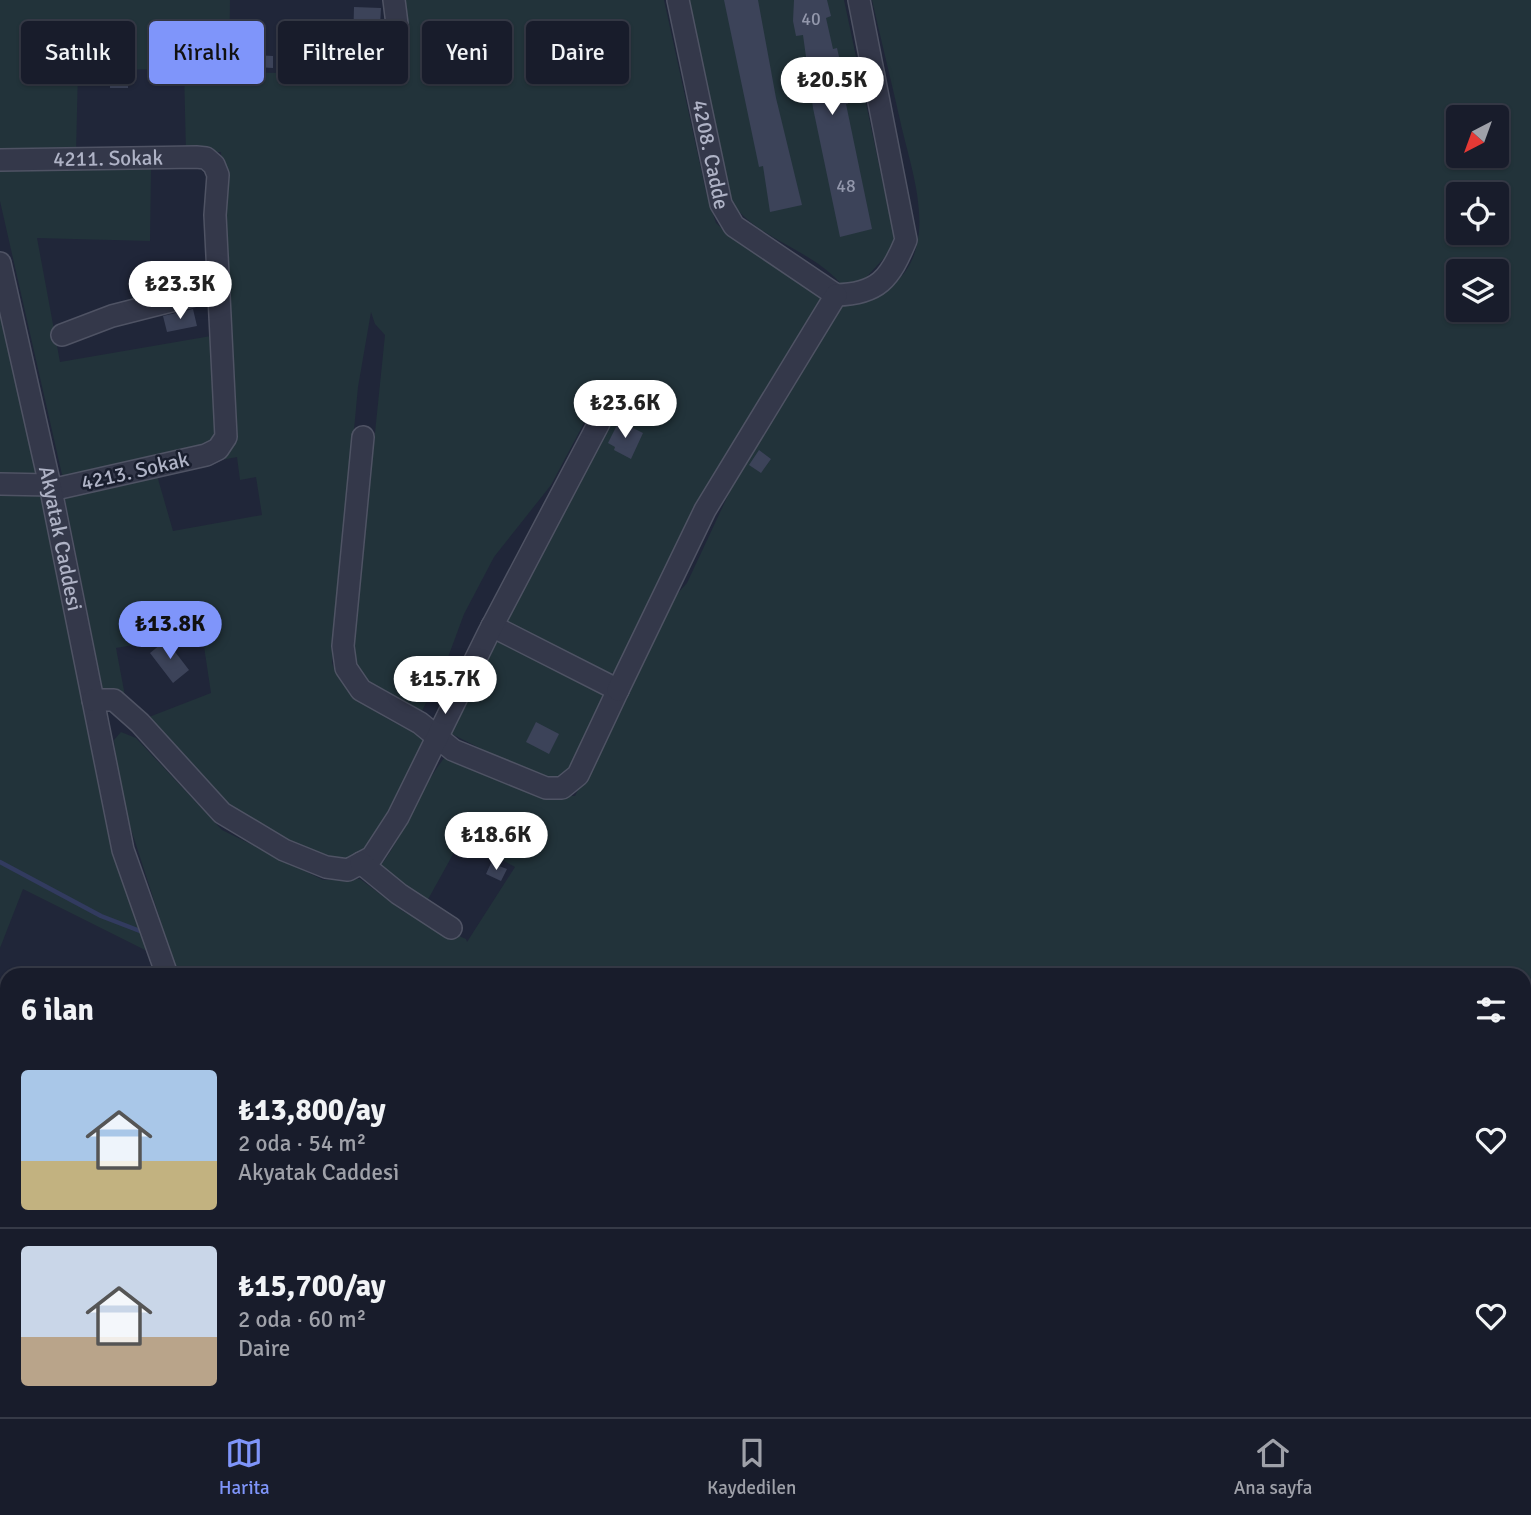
<!DOCTYPE html>
<html lang="tr">
<head>
<meta charset="utf-8">
<style>
  :root { --surface:#181c2b; --page:#252937; --text:#f1f3f6; --muted:#9fa1a9; --line:#363a47; --accent:#7f95fa }
  body { margin:0; font-family:Signika,sans-serif; background:var(--page); color:var(--text); height:100vh; display:flex; flex-direction:column; font-size:26px; white-space:nowrap }
  * { box-sizing:border-box; margin:0 }
  p { font-size:23px; color:var(--muted) }
  .icon { flex:none; width:38px; height:38px; fill:none; stroke:currentColor; stroke-width:2; stroke-linecap:round; stroke-linejoin:round }
  .map { position:relative; flex:1; overflow:hidden }
  .drawer { position:absolute; left:0px; top:968px; width:1531px; height:450px; display:flex; flex-direction:column; background:var(--surface); border-radius:21px 21px 0 0; box-shadow:0 2px 5px #0004,0 0 0 2px var(--line) }
  .drawer>* { flex:none }
  .banner { position:absolute; left:21px; top:21px; width:700px; height:63px; display:flex; gap:14px }
  .needle { width:46px; rotate:221deg }
  .fabs { position:absolute; left:1446px; top:105px; display:grid; gap:14px }
  .fabs a { display:grid; place-items:center; width:63px; height:63px; border-radius:7px; background:var(--surface); box-shadow:0 2px 5px #0004,0 0 0 2px var(--line); font-size:35px }
  .price { position:absolute; translate:-50% -60px; padding:0 16px; border-radius:24px; background:#fff; color:#222; font-size:23px; line-height:46px; filter:drop-shadow(0 2px 4px #0008) }
  .price::after { content:''; position:absolute; left:50%; top:42px; width:21px; height:16px; margin-left:-10px; background:inherit; clip-path:polygon(0 0,100% 0,50% 100%) }
  .price.selected { background:var(--accent); color:#111 }
  ul { padding:0; list-style:none }
  li { display:flex; align-items:center; gap:21px; height:175px; padding:0 21px }
  li+li { border-top:2px solid var(--line) }
  li span { display:grid; place-items:center; flex:none; width:196px; height:140px; border-radius:7px; color:#555 }
  li>.icon { margin-inline-start:auto }
  span .icon { width:84px; height:84px; fill:#fffc; stroke-width:1 }
  li b { font-size:30px }
  h2 { display:flex; justify-content:space-between; align-items:center; height:84px; padding:0 21px; font-size:30px }
  .chip { padding:0 24px; border-radius:7px; background:var(--surface); box-shadow:0 2px 5px #0004,0 0 0 2px var(--line); font-size:24px; line-height:63px }
  .chip.selected { background:var(--accent); color:#111 }
  .tabs { display:flex; justify-content:space-around; align-items:center; height:98px; border-top:2px solid var(--line); background:var(--surface); font-size:19px; color:var(--muted) }
  .tabs a { display:grid; justify-items:center; gap:4px }
  .tabs .selected { color:var(--accent) }
  .map>svg:first-child { display:block }
</style>
</head>
<body>
<div class="map">
<svg width="1531" height="1417" viewBox="0 0 1531 1417">
  <rect width="100%" height="100%" fill="#202639"/>
  <path fill="#22333a" fill-rule="evenodd" d="M0,0H230L229,72L395,75L402,13L398,0H664L706,192L716,223L734,240L821,297L730,449L618,670L609,674L505,623L614,415L605,410L593,413L584,423L551,485L494,557L464,614L447,660L421,713L369,684L358,675L353,648L385,335L375,324L371,312L358,387L332,663C345,702 391,720 425,738L385,826L371,847L354,860L334,862L299,850L213,794L149,717L211,693L202,633L116,648L125,696L103,691L64,494L156,472L173,531L262,515L256,477L240,480L237,457L221,460L232,437L221,152L186,153L184,69L78,70L76,153L0,149Z
    M689,0H844L896,245L861,283L841,284C811,249 759,240 732,203Z
    M872,0H1531V1001L1524,999V975H178L120,795L114,740L121,732L136,738L222,830L323,880L360,879L404,912L466,939L467,942L515,867L462,838L426,903L379,868C406,833 418,791 445,757L540,795L575,796L669,603L687,583L753,442L840,306C862,304 876,299 893,285C941,244 911,171 900,120C891,80 881,40 872,0ZM1458,117H1496V156H1458ZM1458,194H1496V233H1458ZM1458,271H1496V310H1458Z
    M0,169H151L150,241L37,238L60,362L211,336L221,433L205,451L63,479L0,201Z
    M0,301L42,481L0,479Z
    M0,491L39,492L48,498L151,953L23,889L0,948Z
    M497,640L610,695L562,780L552,785L448,732Z
    M0,1053L7,1055V1189L0,1187Z
    M1524,1172L1531,1175V1341H1524Z
    M0,1228L7,1231V1300L0,1299Z
    M1531,1354V1417H1157L1148,1412L1095,1417H1030L1040,1410H1524V1355Z
    M690,1410L1019,1411L1007,1417H688Z
    M383,1411V1410L580,1411L578,1417L570,1413L549,1417H384Z"/>
  <g fill="none" stroke-linecap="round" stroke-linejoin="round">
    <path stroke="#323b5f" stroke-width="4.5" d="M0,862L101,916L140,931
      M859,1410L881,1417"/>
  </g>
  <path fill="#3c4359" d="M724,0H758L776,98L802,205L770,212L763,166L759,167Z
    M794,0H827L831,16L826,18L833,49L837,48L840,61L848,104H846L872,229L840,237L813,108L803,35L796,36L793,21Z
    M354,7L381,8L379,45L353,44Z
    M304,36L325,37L323,63L278,60L280,39L304,41Z
    M255,55L273,56V68L255,67Z
    M110,74H128V88H110Z
    M193,309L197,326L167,332L163,316Z
    M619,421L643,433L631,459L614,450L615,447L608,443Z
    M759,450L771,459L761,473L749,465Z
    M166,640L189,670L173,683L150,653Z
    M536,722L559,734L549,754L526,742Z
    M491,863L507,869L501,881L486,874Z"/>
  <g fill="none" stroke-linecap="round" stroke-linejoin="round">
    <g stroke="#4f5364" stroke-width="24">
      <g id="minor">
        <path id="s1" d="M678,0L721,204L734,226L836,295"/>
        <path d="M391,63L397,24L394,0"/>
        <path id="s2" d="M0,160L196,157L206,158L214,165L218,175L215,215L226,437L218,449L206,455L51,490"/>
        <path id="s3" d="M0,263L51,490L123,850L167,975"/>
        <path d="M836,295C878,294 890,279 906,240L859,0"/>
        <path d="M62,335L112,316L218,289"/>
        <path d="M363,437L343,646L346,668L361,690L420,723L453,750L546,788H562L578,775L618,690L492,626"/>
        <path d="M0,484L50,485"/>
        <path d="M618,690L705,510L836,295"/>
        <path d="M93,700H114L140,723L222,813L284,850L326,867L348,870L372,857L398,817L489,632L599,423"/>
        <path d="M361,863L399,894L451,928"/>
        <path d="M0,1027L7,1029"/>
        <path d="M1524,1348H1531"/>
        <path d="M197,1410L198,1417"/>
        <path d="M1025,1417L1035,1410"/>
      </g>
    </g>
    <use href="#minor" stroke="#34384a" stroke-width="21"/>
  </g>
  <g text-anchor="middle" dominant-baseline="central" stroke-width="5" stroke-linejoin="round" paint-order="stroke">
    <g font-size="18" fill="#9297ab">
      <text x="811" y="19">40</text>
      <text x="846" y="186">48</text>
    </g>
    <g font-size="21" fill="#afb3c6" stroke="#191e2e">
      <text stroke="none"><textPath href="#s1" startOffset="158">4208. Cadde</textPath></text>
      <text stroke="none"><textPath href="#s2" startOffset="108">4211. Sokak</textPath></text>
      <text transform="translate(135 471) rotate(-13)">4213. Sokak</text>
      <text stroke="none"><textPath href="#s3" startOffset="282">Akyatak Caddesi</textPath></text>
    </g>
  </g>
</svg>
<div class="fabs">
<a><svg class="needle" viewBox="-14 -14 28 28"><path d="M0-13l5 13h-10z" fill="#e53935"/><path d="M0 13l5-13h-10z" fill="#9fa1a9"/></svg></a>
<a><svg class="icon" aria-label="locate" viewBox="0 0 24 24"><circle cx="12" cy="12" r="6"/><path d="M12 2v4M12 18v4M2 12h4M18 12h4"/></svg></a>
<a><svg class="icon" aria-label="layers" viewBox="0 0 24 24"><path d="M12 4l9 5-9 5-9-5zM3 14l9 5 9-5"/></svg></a>
</div>
<b class="price" style="left:832px;top:117px">₺20.5K</b>
<b class="price" style="left:180px;top:321px">₺23.3K</b>
<b class="price" style="left:625px;top:440px">₺23.6K</b>
<b class="price selected" style="left:170px;top:661px">₺13.8K</b>
<b class="price" style="left:445px;top:716px">₺15.7K</b>
<b class="price" style="left:496px;top:872px">₺18.6K</b>
<div class="banner">
<a class="chip">Satılık</a>
<a class="chip selected">Kiralık</a>
<a class="chip">Filtreler</a>
<a class="chip">Yeni</a>
<a class="chip">Daire</a>
</div>
<section class="drawer">
<h2>6 ilan<svg class="icon" aria-label="filters" viewBox="0 0 24 24"><path d="M4 7h16M4 17h16"/><circle cx="9" cy="7" r="2"/><circle cx="15" cy="17" r="2"/></svg></h2>
<ul>
<li><span style="background:linear-gradient(#a9c7e8 65%,#c2b280 0)"><svg class="icon" aria-label="home" viewBox="0 0 24 24"><path d="M3 11l9-7 9 7M6 9v11h12V9"/></svg></span><div><b>₺13,800/ay</b><p>2 oda · 54 m²</p><p>Akyatak Caddesi</p></div><svg class="icon" aria-label="heart" viewBox="0 0 24 24"><path d="M12 20l-8-8c-3-5 5-10 8-4 3-6 11-1 8 4z"/></svg></li>
<li><span style="background:linear-gradient(#c9d6e8 65%,#b9a48a 0)"><svg class="icon" aria-label="home" viewBox="0 0 24 24"><path d="M3 11l9-7 9 7M6 9v11h12V9"/></svg></span><div><b>₺15,700/ay</b><p>2 oda · 60 m²</p><p>Daire</p></div><svg class="icon" aria-label="heart" viewBox="0 0 24 24"><path d="M12 20l-8-8c-3-5 5-10 8-4 3-6 11-1 8 4z"/></svg></li>
</ul>
</section>
</div>
<nav class="tabs">
<a class="selected"><svg class="icon" aria-label="map" viewBox="0 0 24 24"><path d="M3 6l6-2 6 2 6-2v14l-6 2-6-2-6 2zM9 4v14M15 6v14"/></svg>Harita</a>
<a><svg class="icon" aria-label="saved" viewBox="0 0 24 24"><path d="M7 4h10v16l-5-4-5 4z"/></svg>Kaydedilen</a>
<a><svg class="icon" aria-label="home" viewBox="0 0 24 24"><path d="M3 11l9-7 9 7M6 9v11h12V9"/></svg>Ana sayfa</a>
</nav>
</body>
</html>
